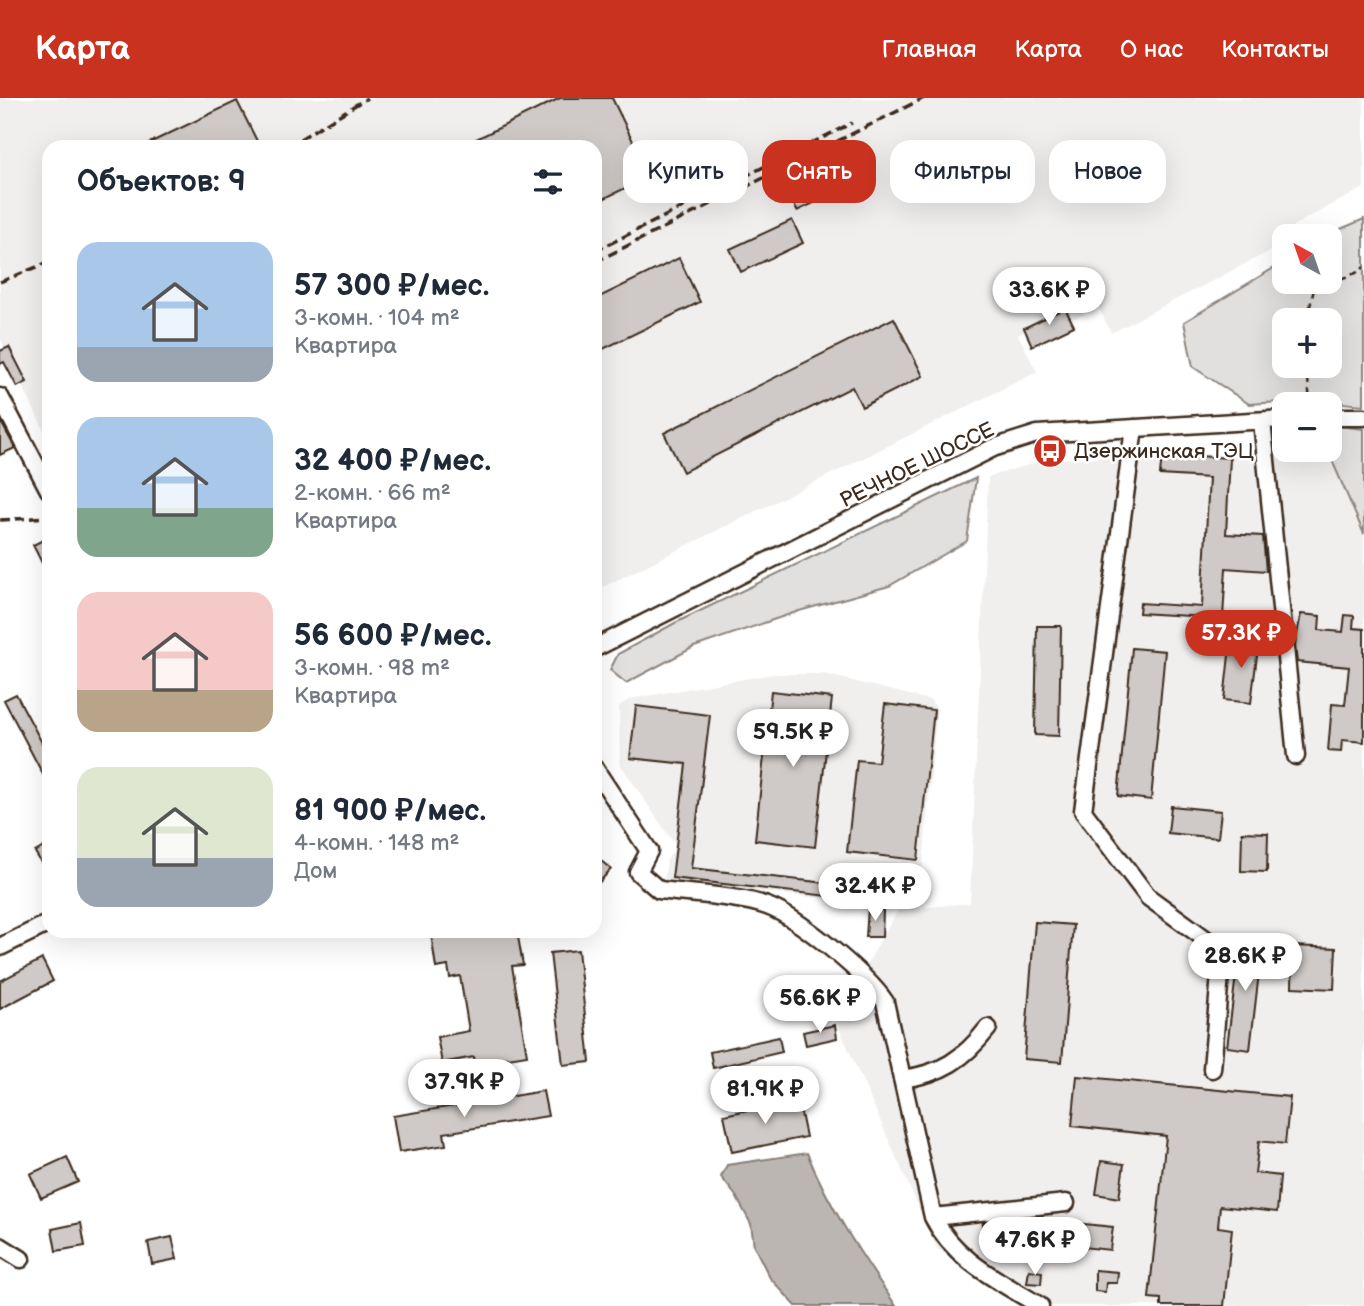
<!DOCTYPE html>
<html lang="ru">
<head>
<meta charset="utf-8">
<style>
  :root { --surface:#fff; --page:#f6f6f7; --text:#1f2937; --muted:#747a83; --accent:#c8321e }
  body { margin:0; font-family:"Balsamiq Sans",sans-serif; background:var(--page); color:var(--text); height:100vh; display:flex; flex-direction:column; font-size:26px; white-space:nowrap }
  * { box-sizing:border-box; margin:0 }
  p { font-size:23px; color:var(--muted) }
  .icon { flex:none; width:38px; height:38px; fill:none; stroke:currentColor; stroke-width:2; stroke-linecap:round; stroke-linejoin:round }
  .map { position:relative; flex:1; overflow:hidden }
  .side { position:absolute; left:42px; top:42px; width:560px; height:798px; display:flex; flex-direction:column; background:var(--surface); border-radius:21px; box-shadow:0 7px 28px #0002 }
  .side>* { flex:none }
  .banner { position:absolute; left:623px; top:42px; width:635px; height:63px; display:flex; gap:14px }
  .needle { width:46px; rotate:320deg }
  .tools { position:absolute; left:1272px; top:126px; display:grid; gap:14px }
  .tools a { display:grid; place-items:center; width:70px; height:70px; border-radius:14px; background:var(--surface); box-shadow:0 7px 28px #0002; font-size:35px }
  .price { position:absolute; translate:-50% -60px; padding:0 16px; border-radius:24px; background:#fff; color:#222; font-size:23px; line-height:46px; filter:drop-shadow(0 2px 4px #0008) }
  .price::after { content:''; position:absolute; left:50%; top:42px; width:21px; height:16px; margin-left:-10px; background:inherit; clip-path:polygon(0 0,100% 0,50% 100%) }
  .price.on { background:var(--accent); color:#fff }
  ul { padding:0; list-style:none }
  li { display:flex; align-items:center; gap:21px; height:175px; padding:0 35px }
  li span { display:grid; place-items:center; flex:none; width:196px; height:140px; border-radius:21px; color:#555 }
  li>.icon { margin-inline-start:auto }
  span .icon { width:84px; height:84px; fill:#fffc; stroke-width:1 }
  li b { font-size:30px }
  h2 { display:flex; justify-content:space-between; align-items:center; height:84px; padding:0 35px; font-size:30px }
  .pill { padding:0 24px; border-radius:21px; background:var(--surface); box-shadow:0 7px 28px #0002; font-size:24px; line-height:63px }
  .pill.on { background:var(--accent); color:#fff }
  header { display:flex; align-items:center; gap:42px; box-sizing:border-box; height:98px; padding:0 35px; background:var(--accent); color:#fff }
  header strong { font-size:33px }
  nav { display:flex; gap:38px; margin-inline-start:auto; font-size:24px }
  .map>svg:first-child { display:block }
</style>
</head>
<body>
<header>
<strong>Карта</strong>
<nav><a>Главная</a><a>Карта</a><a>О нас</a><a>Контакты</a></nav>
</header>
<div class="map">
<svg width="1364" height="1208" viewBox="0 0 1364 1208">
  <rect width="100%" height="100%" fill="#fff"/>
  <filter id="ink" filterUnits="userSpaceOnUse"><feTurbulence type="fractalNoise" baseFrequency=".0143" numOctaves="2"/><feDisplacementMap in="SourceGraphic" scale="14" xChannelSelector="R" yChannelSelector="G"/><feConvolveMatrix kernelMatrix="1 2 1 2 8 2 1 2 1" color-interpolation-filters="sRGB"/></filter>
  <g filter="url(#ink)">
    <path fill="#f1efee" d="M0,0H1364V90L1294,127L1278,149L1111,235L1098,208L1038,240L1031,229L1018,237L1037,274L595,493V49H49V343L0,240Z
      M1328,353L1364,436V1208H1028L937,1151L835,921L900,809L664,783L667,762L676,748L620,666L619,608L630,601L772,576H824L930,602L937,610L919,810L970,805L988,379L1048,361Z"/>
    <path fill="#e2e0de" stroke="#8e857e" stroke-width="2" fill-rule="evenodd" d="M1364,121V307L1309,302L1249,306L1193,269L1184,224L1284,164V184H1330V138H1324ZM1284,222H1330V268H1284Z
      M1262,323L1284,324V352H1330V327L1364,331V436L1328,353H1263Z
      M976,380L967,443L889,488L799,513L694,549L626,585L610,572L618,556L675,525Z"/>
    <path fill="#bcb6b3" stroke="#887e77" stroke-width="2" d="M807,1055C830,1111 862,1158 896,1208H796L770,1180L754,1148L751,1126L736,1098L721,1079L727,1067Z"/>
    <path fill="#cfcac7" stroke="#3b2a1e" stroke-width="2" d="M560,0H612L650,78L595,105V49H460Z
      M237,3L257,43L245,49H141Z
      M811,88L818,103L797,113L790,98Z
      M792,122L803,145L741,174L730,151Z
      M679,160L700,204L595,255V201Z
      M1065,210L1074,228L1032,248L1024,230Z
      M894,220L923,278L862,309L852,289L683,374L664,335Z
      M9,249L27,284L17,289L4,264L0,266V253Z
      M0,322L15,350L0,357Z
      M1162,356L1230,360L1226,436L1263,438L1266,473L1226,470L1223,520L1139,515L1140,505L1202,509L1209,380L1160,377Z
      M49,439V479L33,447Z
      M1301,516L1320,518L1319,532L1343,534L1345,517L1354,518L1353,530L1364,531V644L1342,642L1341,654L1328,653L1332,606L1345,607L1349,569L1297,564L1295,547Z
      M1037,528H1061L1059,638L1035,637Z
      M1231,539L1259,542L1251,605L1224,602Z
      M1132,550L1165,553L1151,702L1118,698Z
      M771,593L832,600L815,749L755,742Z
      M16,596L49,658V688L4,602Z
      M885,606L934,612L918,762L847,754L857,662L878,664Z
      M636,608L710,617L691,770L872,790L871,803L672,780L686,666L630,660Z
      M1171,708L1221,713L1218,740L1168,735Z
      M1242,734L1268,735L1267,774L1241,773Z
      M49,746V762L42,766L35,754Z
      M595,758L611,771L595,789Z
      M868,811L883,812L882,839H866Z
      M1035,824L1073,827L1062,964L1024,961Z
      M446,833H517L523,867L512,868L527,957L475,965L474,959L442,965L437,939L469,933L460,878L450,880L448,868L436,870L431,836Z
      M1241,837L1263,840L1250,952L1227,949Z
      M1293,848L1336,850L1334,891L1292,889Z
      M578,852L590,964L563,967L550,855Z
      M42,861L53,883L0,911V883Z
      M835,927L837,940L806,947L803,934Z
      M779,939L782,954L713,970L710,954Z
      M1077,978L1290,999L1285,1046L1259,1043L1255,1075L1280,1078L1277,1114L1220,1108L1218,1129L1232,1131L1224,1208H1161V1201L1149,1200L1166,1038L1072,1028Z
      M543,993L548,1018L444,1035L446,1047L399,1054L393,1018Z
      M798,1001L806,1039L732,1054L724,1017Z
      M67,1059L78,1084L41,1100L30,1076Z
      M1101,1063L1124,1066L1119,1100L1096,1096Z
      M1024,1120L1113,1129L1110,1152L981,1138L983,1124Z
      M81,1125L85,1148L56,1153L52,1131Z
      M172,1139L177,1161L152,1166L148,1144Z
      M1029,1172L1042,1174L1041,1186L1027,1185Z
      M1095,1172L1118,1174L1117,1185H1106L1105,1194L1095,1193Z"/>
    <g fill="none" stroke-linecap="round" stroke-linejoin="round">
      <g stroke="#3b2a1e" stroke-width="21">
        <path id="minor" d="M0,299L49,392
          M1330,319H1364
          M1262,323L1296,658
          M1134,330L1083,713L1148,799L1222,853L1212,971
          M595,550L993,350L1037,336L1284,321
          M595,671L649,753L638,774L659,792C690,796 740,798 767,808C798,819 867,877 885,904L933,1119C955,1163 1000,1183 1040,1208
          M0,849L49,825
          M902,981C941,976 964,961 988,930
          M933,1119L1066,1105
          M0,1148L21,1161"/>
      </g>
      <path stroke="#3b2a1e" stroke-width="2.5" stroke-dasharray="7 5" stroke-linecap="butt" d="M1307,222L1314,191L1356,175L1364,169
        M1307,268L1310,306"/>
      <use href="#minor" stroke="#fff" stroke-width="16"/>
      <path stroke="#3b2a1e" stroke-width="3.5" stroke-dasharray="10 5" stroke-linecap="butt" d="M287,49L367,0
        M595,153L852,25
        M595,164L924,0
        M0,184L49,164
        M0,422L49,419"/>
    </g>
  </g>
  <defs>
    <g id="bus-disc" transform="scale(1.75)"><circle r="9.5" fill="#c8321e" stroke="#fff"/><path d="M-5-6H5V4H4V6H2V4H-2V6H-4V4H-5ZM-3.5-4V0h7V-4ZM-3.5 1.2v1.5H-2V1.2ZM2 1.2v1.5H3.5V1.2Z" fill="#fff"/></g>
  </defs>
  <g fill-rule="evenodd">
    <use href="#bus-disc" x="1050" y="353"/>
  </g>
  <g text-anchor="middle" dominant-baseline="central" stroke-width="5" stroke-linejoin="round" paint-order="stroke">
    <g font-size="21" fill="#3b2a1e" stroke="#fff" text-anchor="start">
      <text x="1074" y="353">Дзержинская ТЭЦ</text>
    </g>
    <g font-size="21" fill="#3b2a1e" stroke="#fff">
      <text transform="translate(917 367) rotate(-26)">РЕЧНОЕ ШОССЕ</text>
    </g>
  </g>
</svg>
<div class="tools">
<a><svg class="needle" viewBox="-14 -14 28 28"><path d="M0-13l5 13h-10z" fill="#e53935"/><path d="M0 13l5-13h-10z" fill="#747a83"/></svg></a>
<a>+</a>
<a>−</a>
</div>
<b class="price" style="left:1049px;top:229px">33.6K ₽</b>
<b class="price on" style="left:1241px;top:572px">57.3K ₽</b>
<b class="price" style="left:793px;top:671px">59.5K ₽</b>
<b class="price" style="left:875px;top:825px">32.4K ₽</b>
<b class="price" style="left:1245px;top:895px">28.6K ₽</b>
<b class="price" style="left:820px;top:937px">56.6K ₽</b>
<b class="price" style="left:464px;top:1021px">37.9K ₽</b>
<b class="price" style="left:765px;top:1028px">81.9K ₽</b>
<b class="price" style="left:1035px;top:1179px">47.6K ₽</b>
<div class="banner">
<a class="pill">Купить</a>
<a class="pill on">Снять</a>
<a class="pill">Фильтры</a>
<a class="pill">Новое</a>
</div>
<section class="side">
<h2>Объектов: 9<svg class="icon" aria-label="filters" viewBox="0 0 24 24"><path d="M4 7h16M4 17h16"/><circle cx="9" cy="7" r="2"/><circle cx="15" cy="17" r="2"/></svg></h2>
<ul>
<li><span style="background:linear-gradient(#a9c7e8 75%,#9aa5b1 0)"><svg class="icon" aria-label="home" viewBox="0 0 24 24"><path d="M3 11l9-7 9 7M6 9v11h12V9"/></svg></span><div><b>57 300 ₽/мес.</b><p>3-комн. · 104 m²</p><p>Квартира</p></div></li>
<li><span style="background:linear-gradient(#a9c7e8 65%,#7fa58c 0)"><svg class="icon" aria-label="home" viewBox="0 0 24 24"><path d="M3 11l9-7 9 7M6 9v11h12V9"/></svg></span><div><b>32 400 ₽/мес.</b><p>2-комн. · 66 m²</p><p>Квартира</p></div></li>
<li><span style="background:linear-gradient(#f6c9c9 70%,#b9a48a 0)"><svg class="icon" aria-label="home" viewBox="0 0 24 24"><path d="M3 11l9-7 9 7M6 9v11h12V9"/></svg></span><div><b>56 600 ₽/мес.</b><p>3-комн. · 98 m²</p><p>Квартира</p></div></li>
<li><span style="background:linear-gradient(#dfe7d0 65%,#9aa5b1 0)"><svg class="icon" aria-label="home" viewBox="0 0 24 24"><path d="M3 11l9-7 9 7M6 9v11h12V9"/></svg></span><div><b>81 900 ₽/мес.</b><p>4-комн. · 148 m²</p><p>Дом</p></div></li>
</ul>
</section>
</div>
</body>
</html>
